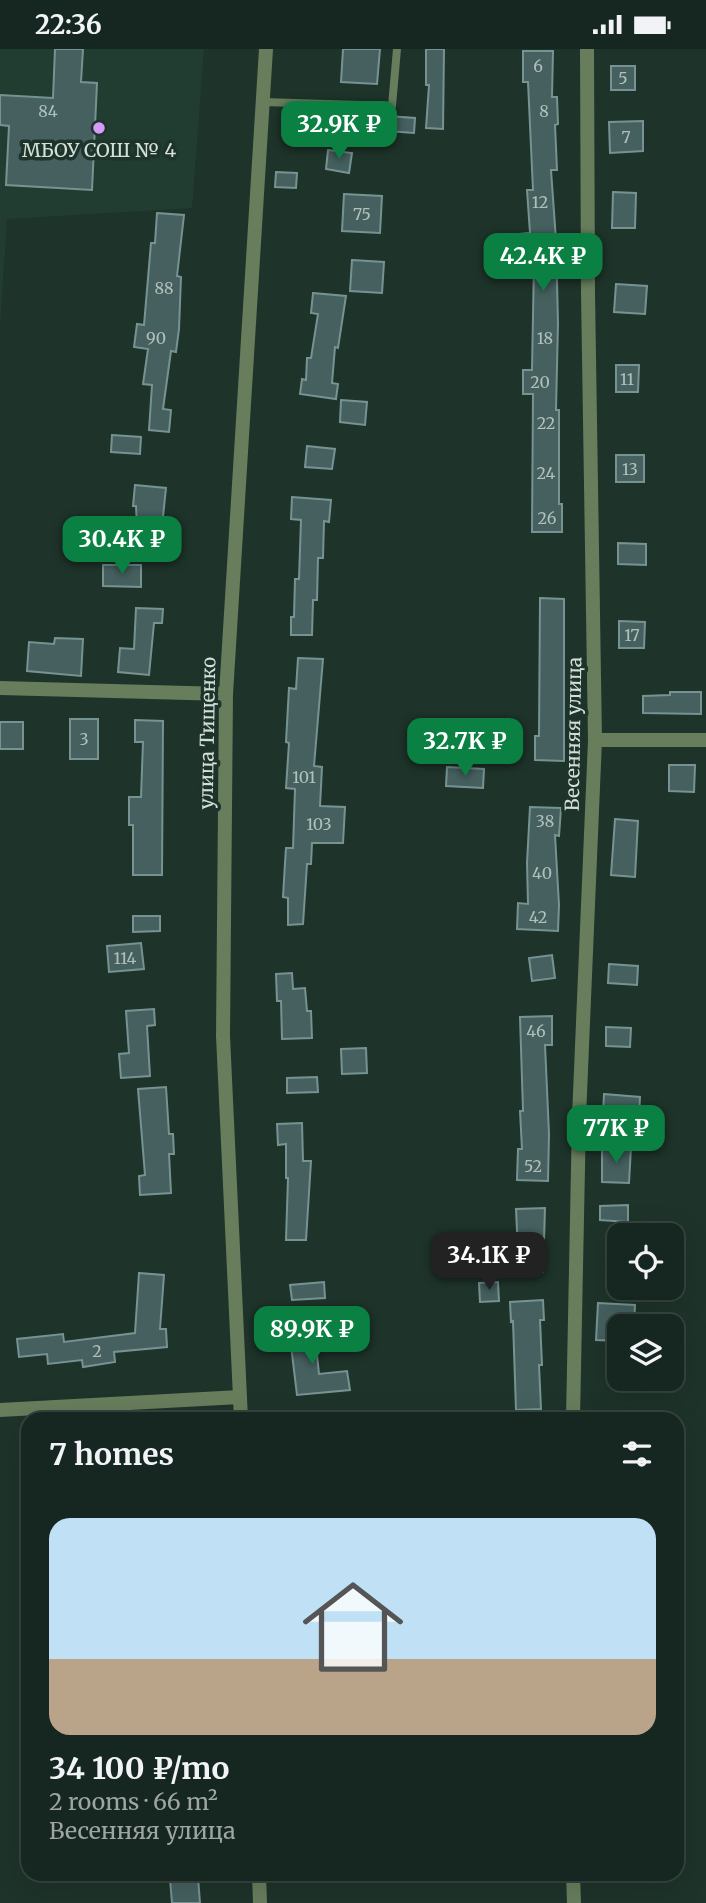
<!DOCTYPE html>
<html lang="en">
<head>
<meta charset="utf-8">
<style>
  :root { --surface:#162620; --page:#1f2e29; --text:#f1f3f6; --muted:#9ea5a5; --line:#35433e; --accent:#0b8043 }
  body { margin:0; font-family:Merriweather,serif; background:var(--page); color:var(--text); height:100vh; display:flex; flex-direction:column; font-size:26px; white-space:nowrap }
  * { box-sizing:border-box; margin:0 }
  p { font-size:23px; color:var(--muted) }
  .icon { flex:none; width:38px; height:38px; fill:none; stroke:currentColor; stroke-width:2; stroke-linecap:round; stroke-linejoin:round }
  .map { position:relative; flex:1; overflow:hidden }
  .drawer { position:absolute; left:21px; top:1363px; width:663px; height:469px; display:flex; flex-direction:column; background:var(--surface); border-radius:21px; box-shadow:0 7px 28px #0002,0 0 0 2px var(--line) }
  .drawer>* { flex:none }
  .tools { position:absolute; left:607px; top:1174px; display:grid; gap:14px }
  .tools a { display:grid; place-items:center; width:77px; height:77px; border-radius:14px; background:var(--surface); box-shadow:0 7px 28px #0002,0 0 0 2px var(--line); font-size:35px }
  .price { position:absolute; translate:-50% -60px; padding:0 16px; border-radius:14px; background:var(--accent); color:#fff; font-size:23px; line-height:46px; filter:drop-shadow(0 2px 4px #0008) }
  .price::after { content:''; position:absolute; left:50%; top:42px; width:21px; height:16px; margin-left:-10px; background:inherit; clip-path:polygon(0 0,100% 0,50% 100%) }
  .price.on { background:#222; color:#fff }
  ul { padding:0; list-style:none }
  li { display:grid; align-content:center; gap:14px; height:371px; padding:0 28px }
  li+li { border-top:2px solid var(--line) }
  li span { display:grid; place-items:center; height:217px; border-radius:21px; color:#555 }
  li>.icon { margin-inline-start:auto }
  span .icon { width:126px; height:126px; fill:#fffc; stroke-width:1 }
  li b { font-size:30px }
  h2 { display:flex; justify-content:space-between; align-items:center; height:84px; padding:0 28px; font-size:30px }
  .status { display:flex; justify-content:space-between; align-items:center; height:49px; padding:0 35px; background:var(--surface); direction:ltr }
  .status svg { height:19px; fill:currentColor }
  .map>svg:first-child { display:block }
</style>
</head>
<body>
<div class="status"><b>22:36</b><svg viewBox="0 0 49 12"><path d="M0 12V9h3v3zM5 12V6h3v6zM10 12V3h3v9zM15 12V0h3v12zM26 1h20v11H26zM47 4h2v5h-2z"/></svg></div>
<div class="map">
<svg width="706" height="1854" viewBox="0 0 706 1854">
  <rect width="100%" height="100%" fill="#1e332a"/>
  <path fill="#213d31" d="M0,0H204L192,159L7,170L0,278Z"/>
  <path fill="#45605f" stroke="#769392" stroke-width="2" d="M55,0H83L81,33L97,34L92,141L6,136L9,77L0,76V46L53,49Z
    M343,0H380L377,35L341,33Z
    M426,0H444L443,80L426,79L429,36H426Z
    M523,2H553L552,48H557L558,75L555,76L557,121H551L556,191L558,274L556,361H559V455H562V483H532L533,345H523V321H532L534,213H520V185L530,184L527,141H533L528,33H523Z
    M611,17H635V41H611Z
    M388,67L415,69L414,84L387,82Z
    M643,72V102L610,104L609,73Z
    M328,101L352,104L349,124L326,120Z
    M276,123L297,124L296,139L275,138Z
    M613,143L636,144L635,179H612Z
    M344,145L382,147L380,184L342,182Z
    M157,164L184,166L177,227L181,228L179,280L176,303L171,302L163,360L171,361L169,383L149,381L152,336L143,335L148,300L134,298L137,275L144,276L151,194H155Z
    M352,211L384,213L382,244L350,242Z
    M616,235L647,237L645,265L614,263Z
    M313,244L346,247L338,299L335,298L332,334L338,335L336,350L300,345L302,330L306,331L307,309H311L318,265L311,264Z
    M616,316H639L638,343H616Z
    M341,351L367,353L365,376L340,373Z
    M112,386L141,388L140,405L111,403Z
    M307,397L335,400L332,420L305,418Z
    M616,406H644V433H616Z
    M135,436L166,439L162,477H165L166,500L138,501L136,457H133Z
    M292,448L331,451L329,473L324,472L323,509H318L317,551H313L312,586H291V568H294L295,530H299L301,471L291,470Z
    M618,494L646,495V516L618,515Z
    M103,516H141V538L103,537Z
    M540,549L564,550V712L535,711V687H539Z
    M136,559L163,560L162,574H154L149,626L118,623L120,599L134,600Z
    M619,572L645,573L644,599H619Z
    M55,589L83,590L81,627L27,622L29,593L54,595Z
    M298,609L323,610L314,717L322,718L320,757L345,758L343,794H312L311,815H307L303,875L288,876V849L283,848L285,814L286,799H293L295,740L286,739L289,694L286,693L289,639L296,640Z
    M670,643H701V665L643,664V647L670,646Z
    M70,670H98V710H70Z
    M135,671L163,672L162,826H133V776H129V748H141L143,693H135Z
    M0,673H23V700H0Z
    M669,716H695L694,743L669,742Z
    M447,718L484,720L483,739L446,737Z
    M530,758L561,759L559,787L555,786L559,856L558,882L517,880L518,854L528,855L527,814Z
    M615,770L638,772L635,828L611,826Z
    M133,867H160V882L133,883Z
    M141,894L144,920L109,923L107,897Z
    M552,906L555,929L532,932L529,909Z
    M609,915L638,917L637,936L608,934Z
    M292,924L293,940L305,939L307,962H311L312,989L282,990L281,952H277L276,925Z
    M154,960L155,976L147,977L150,1027L121,1029L119,1005L129,1004L126,962Z
    M552,967V996H545L549,1085L548,1132L517,1131L518,1100H522L520,1062H523L520,968Z
    M606,978L631,979L630,998L606,997Z
    M366,999L367,1024L342,1025L341,1000Z
    M317,1028L318,1043L287,1044V1029Z
    M166,1038L169,1085H173L174,1105H169L171,1144L140,1146L139,1127L145,1126L138,1040Z
    M604,1045L640,1048L639,1067L603,1065Z
    M302,1074L303,1112H311L306,1191H286L288,1129H286V1095L278,1096L277,1075Z
    M602,1098H631L629,1134L602,1133Z
    M628,1156V1173L600,1171V1157Z
    M545,1159L543,1223L508,1224V1203H518L516,1160Z
    M139,1224L164,1226L160,1280H166L167,1298L114,1303L115,1313L83,1318L82,1311L48,1315L47,1305L19,1308L17,1290L63,1285L64,1293L135,1284Z
    M324,1233L325,1249L292,1251L290,1236Z
    M498,1233L499,1252L480,1253L479,1234Z
    M543,1251L544,1271H540L542,1316H539L541,1360L516,1361L513,1272L511,1273L510,1253Z
    M598,1254L635,1256L634,1278H620V1292L596,1291Z
    M314,1277L319,1325L347,1322L350,1341L297,1346L289,1280Z
    M198,1828L200,1854H172L170,1830Z"/>
  <g fill="none" stroke-linecap="round" stroke-linejoin="round">
    <path stroke="#677d5c" stroke-width="8" d="M263,53L392,57L397,0"/>
    <path stroke="#677d5c" stroke-width="14" d="M0,639L226,645
      M595,691H706
      M0,1361L240,1348
      M241,1370L223,987L226,645L266,0
      M573,1370L579,1068L595,691L588,244L587,0
      M259,1825L260,1854
      M573,1825L574,1854"/>
  </g>
  <circle fill="#d69bfa" stroke="#1e332a" stroke-width="2.5" cx="99" cy="79" r="7"/>
  <g text-anchor="middle" dominant-baseline="central" stroke-width="7" stroke-linejoin="round" paint-order="stroke">
    <g font-size="16" fill="#b0c0bb">
      <text x="538" y="17">6</text>
      <text x="623" y="29">5</text>
      <text x="48" y="62">84</text>
      <text x="544" y="62">8</text>
      <text x="626" y="88">7</text>
      <text x="540" y="153">12</text>
      <text x="362" y="165">75</text>
      <text x="164" y="239">88</text>
      <text x="156" y="289">90</text>
      <text x="545" y="289">18</text>
      <text x="627" y="330">11</text>
      <text x="540" y="333">20</text>
      <text x="546" y="374">22</text>
      <text x="630" y="420">13</text>
      <text x="546" y="424">24</text>
      <text x="547" y="469">26</text>
      <text x="632" y="586">17</text>
      <text x="84" y="690">3</text>
      <text x="304" y="728">101</text>
      <text x="545" y="772">38</text>
      <text x="319" y="775">103</text>
      <text x="542" y="824">40</text>
      <text x="538" y="868">42</text>
      <text x="125" y="909">114</text>
      <text x="536" y="982">46</text>
      <text x="533" y="1117">52</text>
      <text x="97" y="1302">2</text>
    </g>
    <g font-size="19" fill="#d3e0da" stroke="#1e332a">
      <text x="99" y="101">МБОУ СОШ № 4</text>
    </g>
    <g font-size="19" fill="#d3e0da" stroke="#1e332a">
      <text transform="translate(207 684) rotate(-89)">улица Тищенко</text>
      <text transform="translate(573 685) rotate(-89)">Весенняя улица</text>
    </g>
  </g>
</svg>
<div class="tools">
<a><svg class="icon" aria-label="locate" viewBox="0 0 24 24"><circle cx="12" cy="12" r="6"/><path d="M12 2v4M12 18v4M2 12h4M18 12h4"/></svg></a>
<a><svg class="icon" aria-label="layers" viewBox="0 0 24 24"><path d="M12 4l9 5-9 5-9-5zM3 14l9 5 9-5"/></svg></a>
</div>
<b class="price" style="left:339px;top:112px">32.9K ₽</b>
<b class="price" style="left:543px;top:244px">42.4K ₽</b>
<b class="price" style="left:122px;top:527px">30.4K ₽</b>
<b class="price" style="left:465px;top:729px">32.7K ₽</b>
<b class="price" style="left:616px;top:1116px">77K ₽</b>
<b class="price on" style="left:489px;top:1243px">34.1K ₽</b>
<b class="price" style="left:312px;top:1317px">89.9K ₽</b>
<section class="drawer">
<h2>7 homes<svg class="icon" aria-label="filters" viewBox="0 0 24 24"><path d="M4 7h16M4 17h16"/><circle cx="9" cy="7" r="2"/><circle cx="15" cy="17" r="2"/></svg></h2>
<ul>
<li><span style="background:linear-gradient(#bfe0f5 65%,#b9a48a 0)"><svg class="icon" aria-label="home" viewBox="0 0 24 24"><path d="M3 11l9-7 9 7M6 9v11h12V9"/></svg></span><div><b>34 100 ₽/mo</b><p>2 rooms · 66 m²</p><p>Весенняя улица</p></div></li>
</ul>
</section>
</div>
</body>
</html>
